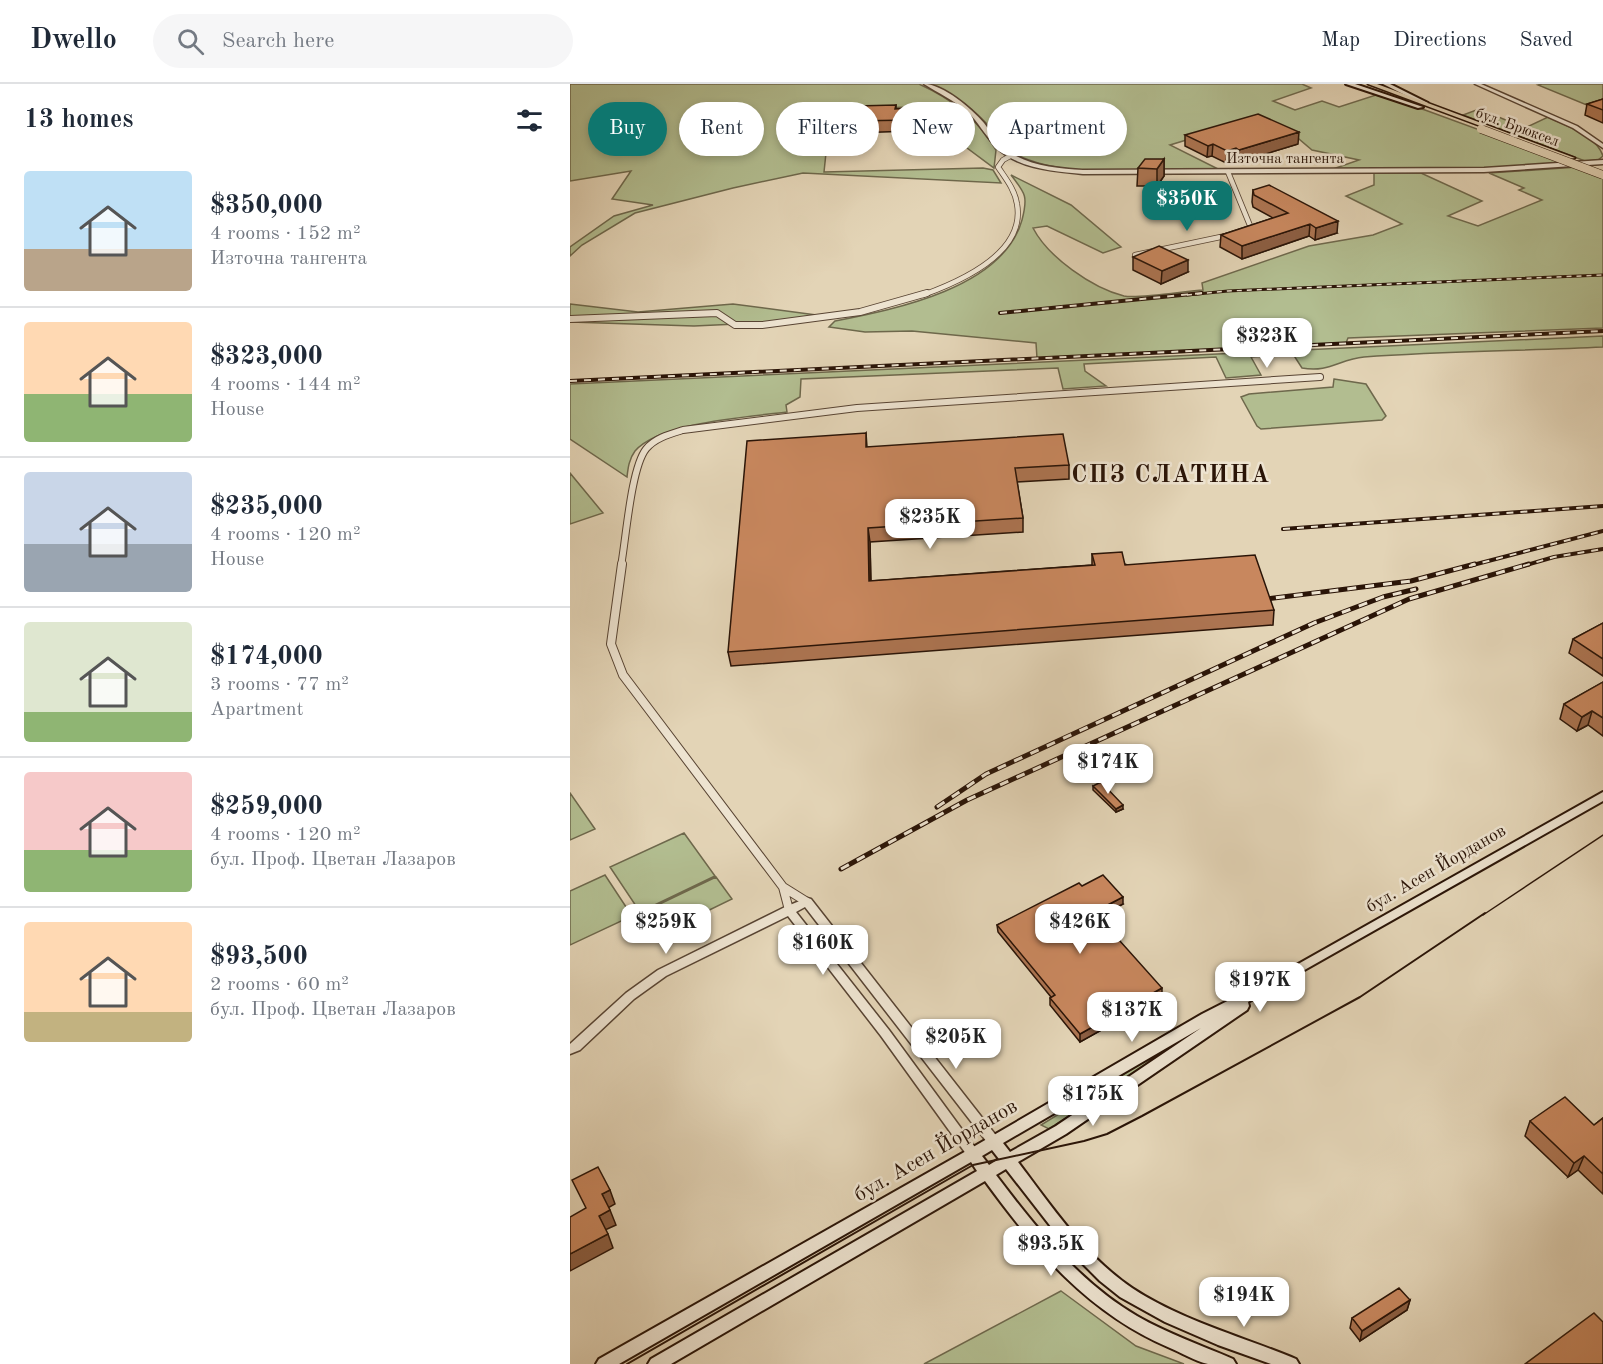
<!DOCTYPE html>
<html lang="en">
<head>
<meta charset="utf-8">
<style>
  :root { --surface:#fff; --page:#f6f6f7; --text:#1f2937; --muted:#747a83; --line:#e0e1e3; --accent:#0f766e }
  body { margin:0; font-family:"Old Standard TT",serif; background:var(--page); color:var(--text); height:100vh; display:flex; flex-direction:column; font-size:22px; white-space:nowrap }
  * { box-sizing:border-box; margin:0 }
  p { font-size:20px; color:var(--muted) }
  .icon { flex:none; width:33px; height:33px; fill:none; stroke:currentColor; stroke-width:2; stroke-linecap:round; stroke-linejoin:round }
  .map { position:relative; flex:1; overflow:hidden }
  .panel { display:flex; flex-direction:column; background:var(--surface); width:570px }
  .panel>* { flex:none }
  .guide { position:absolute; left:18px; top:18px; width:570px; height:54px; display:flex; gap:12px }
  .price { position:absolute; translate:-50% -51px; padding:0 14px; border-radius:12px; background:#fff; color:#222; font-size:20px; line-height:39px; filter:drop-shadow(0 2px 3px #0008) }
  .price::after { content:''; position:absolute; left:50%; top:36px; width:18px; height:14px; margin-left:-9px; background:inherit; clip-path:polygon(0 0,100% 0,50% 100%) }
  .price.selected { background:var(--accent); color:#fff }
  ul { padding:0; list-style:none }
  li { display:flex; align-items:center; gap:18px; height:150px; padding:0 24px }
  li+li { border-top:2px solid var(--line) }
  li span { display:grid; place-items:center; flex:none; width:168px; height:120px; border-radius:6px; color:#555 }
  li>.icon { margin-inline-start:auto }
  span .icon { width:72px; height:72px; fill:#fffc; stroke-width:1 }
  li b { font-size:26px }
  h2 { display:flex; justify-content:space-between; align-items:center; height:72px; padding:0 24px; font-size:26px }
  .pill { padding:0 21px; border-radius:27px; background:var(--surface); box-shadow:0 3px 9px #0003; font-size:21px; line-height:54px }
  .pill.selected { background:var(--accent); color:#fff }
  header { display:flex; align-items:center; gap:36px; box-sizing:border-box; height:84px; padding:0 30px; background:var(--surface); border-bottom:2px solid var(--line) }
  header strong { font-size:28px }
  nav { display:flex; gap:33px; margin-inline-start:auto; font-size:21px }
  .search { width:420px; height:54px; background:var(--page); display:flex; align-items:center; gap:15px; box-sizing:border-box; padding:0 21px; border-radius:33px; color:var(--muted); font-size:22px }
  main { display:flex; flex:1; min-height:0 }
  .map>svg:first-child { display:block }
</style>
</head>
<body>
<header>
<strong>Dwello</strong>
<div class="search"><svg class="icon" aria-label="search" viewBox="0 0 24 24"><circle cx="10" cy="10" r="6"/><path d="M15 15l6 6"/></svg>Search here</div>
<nav><a>Map</a><a>Directions</a><a>Saved</a></nav>
</header>
<main>
<section class="panel">
<h2>13 homes<svg class="icon" aria-label="filters" viewBox="0 0 24 24"><path d="M4 7h16M4 17h16"/><circle cx="9" cy="7" r="2"/><circle cx="15" cy="17" r="2"/></svg></h2>
<ul>
<li><span style="background:linear-gradient(#bfe0f5 65%,#b9a48a 0)"><svg class="icon" aria-label="home" viewBox="0 0 24 24"><path d="M3 11l9-7 9 7M6 9v11h12V9"/></svg></span><div><b>$350,000</b><p>4 rooms · 152 m²</p><p>Източна тангента</p></div></li>
<li><span style="background:linear-gradient(#ffd9b3 60%,#8fb573 0)"><svg class="icon" aria-label="home" viewBox="0 0 24 24"><path d="M3 11l9-7 9 7M6 9v11h12V9"/></svg></span><div><b>$323,000</b><p>4 rooms · 144 m²</p><p>House</p></div></li>
<li><span style="background:linear-gradient(#c9d6e8 60%,#9aa5b1 0)"><svg class="icon" aria-label="home" viewBox="0 0 24 24"><path d="M3 11l9-7 9 7M6 9v11h12V9"/></svg></span><div><b>$235,000</b><p>4 rooms · 120 m²</p><p>House</p></div></li>
<li><span style="background:linear-gradient(#dfe7d0 75%,#8fb573 0)"><svg class="icon" aria-label="home" viewBox="0 0 24 24"><path d="M3 11l9-7 9 7M6 9v11h12V9"/></svg></span><div><b>$174,000</b><p>3 rooms · 77 m²</p><p>Apartment</p></div></li>
<li><span style="background:linear-gradient(#f6c9c9 65%,#8fb573 0)"><svg class="icon" aria-label="home" viewBox="0 0 24 24"><path d="M3 11l9-7 9 7M6 9v11h12V9"/></svg></span><div><b>$259,000</b><p>4 rooms · 120 m²</p><p>бул. Проф. Цветан Лазаров</p></div></li>
<li><span style="background:linear-gradient(#ffd9b3 75%,#c2b280 0)"><svg class="icon" aria-label="home" viewBox="0 0 24 24"><path d="M3 11l9-7 9 7M6 9v11h12V9"/></svg></span><div><b>$93,500</b><p>2 rooms · 60 m²</p><p>бул. Проф. Цветан Лазаров</p></div></li>
</ul>
</section>
<div class="map">
<svg width="1033" height="1280" viewBox="0 0 1033 1280">
  <rect width="100%" height="100%" fill="#e3d4b6"/>
  <filter id="stains"><feTurbulence type="fractalNoise" baseFrequency=".00333" numOctaves="4"/><feColorMatrix values="0 0 0 0 .2 0 0 0 0 .09 0 0 0 0 .02 0 0 0 .5 -.17"/></filter>
  <radialGradient id="worn" r=".72"><stop offset=".6" stop-color="#630" stop-opacity="0"/><stop offset="1" stop-color="#630" stop-opacity=".3"/></radialGradient>
  <path fill="#b2bd90" stroke="#6e684c" stroke-width="1.5" d="M0,0H349C382,15 407,34 426,66L424,84L342,23L307,24L306,29L260,31L254,88L413,84L423,86L431,99L233,89L163,104L65,129L12,161L0,172V163L44,132L83,121L42,115L61,87L0,97Z
    M360,0H732L741,4L703,17L725,26L752,17L769,23L806,11L855,26L997,78L914,85H763L789,76L742,66L723,50L682,36L600,61L650,86C596,87 478,98 437,64C428,57 423,47 416,39C399,21 381,10 360,0Z
    M972,0H1033V21L1024,24L968,1Z
    M909,25L955,44L978,33C996,42 1026,51 1033,72L1028,76L1015,77L893,31Z
    M1008,83L1033,93V244L778,254L776,259L467,274L466,259L342,247L295,248L259,243L265,237C326,225 433,204 452,136C458,113 456,110 441,91L501,121L551,163L533,169L477,142L463,144C478,173 522,204 554,212C568,215 616,207 633,206L632,199L739,162L803,151L832,140L776,112L804,101V89H851L912,117L878,132L908,142L972,116L949,106L954,104L919,89Z
    M0,220L68,228L163,220L254,232L213,238L124,242L0,238Z
    M1033,252V263C953,267 874,267 794,273C770,275 759,289 732,284L723,270L681,273L691,291L656,294L646,273L514,280L515,287L536,302L493,305L488,284L231,295L230,313L216,321L217,328C179,333 90,338 65,367C59,375 58,384 57,393L0,355V300Z
    M764,295L796,300L816,332L812,336L691,345L687,342L671,313L679,310L763,303Z
    M0,389L33,429L0,440Z
    M0,709L25,745L0,756Z
    M114,749L145,792L70,828L40,783Z
    M35,791L62,832L0,861V807Z
    M146,793L162,815L86,852L71,829Z
    M625,946L613,958L479,1045L471,1041Z
    M491,1207L566,1262L614,1280H354Z"/>
  <g fill="none" stroke-linecap="round" stroke-linejoin="round">
    <g stroke="#584433" stroke-width="6">
      <path id="minor-far2" d="M658,88L681,144L677,147
        M565,171L660,151
        M353,211C389,198 456,169 447,120C445,106 436,95 428,83L433,76L442,71"/>
    </g>
    <g stroke="#584433" stroke-width="8">
      <path id="minor-far1" d="M0,235L147,229L165,241H192L290,228L357,209
        M51,482C56,455 61,384 76,365C85,354 100,350 113,346L287,324L750,293"/>
    </g>
    <g stroke="#584433" stroke-width="10">
      <path id="minor" d="M52,480L41,560L53,591L213,803L219,826
        M213,803L237,818"/>
    </g>
    <g stroke="#584433" stroke-width="3">
      <path id="tertiary" d="M354,0C373,0 402,25 414,39C421,48 426,58 434,64C456,82 486,84 513,86L914,84L1033,76V80L914,88L513,90C484,87 448,85 426,63C415,51 408,38 397,27C383,16 368,9 354,0Z
        M905,0H911L1007,42L1033,60V64L1003,44Z
        M237,814L241,815L428,1054L430,1058L428,1062L424,1063L420,1062L235,823L226,828L319,946L407,1066L409,1070L407,1074L403,1075L399,1074L311,952L218,832L96,892L64,915L10,966L0,970V960L56,909L88,886L215,823Z"/>
    </g>
    <g stroke="#2a1407" stroke-width="4">
      <path id="secondary" d="M776,0H785L853,23L848,24Z
        M813,0H820L858,19L853,20Z
        M1033,708V717L678,918L679,922L677,926L496,1050L448,1078C482,1123 515,1172 562,1204C612,1237 671,1252 726,1275L729,1280H701L648,1261L595,1238L550,1213L530,1197L499,1166L436,1085L426,1091C466,1144 509,1198 567,1232C598,1250 631,1261 663,1275L666,1280C657,1280 647,1280 638,1280C625,1277 612,1269 600,1264C518,1229 466,1167 415,1097L101,1280H78L81,1275L407,1087L401,1078L49,1280H26L29,1275L398,1066L632,930L714,888ZM631,944L486,1042L440,1068L433,1059ZM422,1066L429,1075L419,1081L412,1072Z"/>
    </g>
    <g stroke="#2a1407" stroke-width="3">
      <path id="primary" d="M798,0H807L1005,74L999,75Z"/>
    </g>
    <use href="#minor-far2" stroke="#ede3d0" stroke-width="4.5"/>
    <use href="#minor-far1" stroke="#ede3d0" stroke-width="6"/>
    <use href="#minor" stroke="#ede3d0" stroke-width="8"/>
    <use href="#tertiary" fill="#ede3d0" fill-rule="evenodd"/>
    <use href="#secondary" fill="#ede3d0" fill-rule="evenodd"/>
    <use href="#primary" fill="#e3d4b6" fill-rule="evenodd"/>
    <path stroke="#2a1407" stroke-width="1.5" d="M913,831L1033,751"/>
    <path stroke="#2a1407" stroke-width="2" d="M57,1280L403,1081L514,1057L537,1050L572,1032L790,913L915,829"/>
    <g stroke="#2a1407" stroke-width="3">
      <path id="rail-far2" d="M617,211L658,207L1033,191"/>
    </g>
    <g stroke="#2a1407" stroke-width="4">
      <path id="rail-far1" d="M430,229L632,209
        M0,297L1033,247
        M713,445L1033,422
        M899,482L1033,447
        M953,482L984,473L1033,465"/>
    </g>
    <g stroke="#2a1407" stroke-width="5">
      <path id="rail" d="M688,516L841,497L905,480
        M367,723L416,690L744,539L813,513L846,505
        M271,785L397,716L839,515L959,480"/>
    </g>
    <use href="#rail-far2" stroke="#ede3d0" stroke-width="1.5" stroke-dasharray="5" stroke-linecap="butt"/>
    <use href="#rail-far1" stroke="#ede3d0" stroke-width="2" stroke-dasharray="7" stroke-linecap="butt"/>
    <use href="#rail" stroke="#ede3d0" stroke-width="3" stroke-dasharray="9" stroke-linecap="butt"/>
    <g stroke="#2a1407" stroke-width="9" stroke-linecap="butt">
      <path id="primary-bridge" d="M911,45L1033,91"/>
    </g>
    <use href="#primary-bridge" stroke="#e3d4b6" stroke-width="8"/>
  </g>
  <path fill="#ac7451" stroke="#2a1407" stroke-width="1.5" d="M1033,15V39L1015,31L1017,20Z
    M326,21V25L341,24L342,36L341,47L284,49L283,37Z
    M615,51L728,60L669,78L665,76L656,79L642,72L637,73L615,62Z
    M594,75V92L587,102H567L568,84Z
    M683,106L767,149L745,156L739,152L672,175L650,163L651,151L703,134L683,123L682,118Z
    M563,173L618,188L591,200L563,186Z
    M296,349L297,363L499,381V395L447,398L453,434V448L300,458L301,497L522,481V470L704,526L703,541L161,582L158,568Z
    M1033,539V592L999,569L1003,555Z
    M1033,598V652L1018,641L1007,647L990,635L994,620Z
    M523,702L553,725L546,728L523,706Z
    M512,802L553,820L528,833L592,912L510,958L480,921V914L481,913L428,848L427,841Z
    M1033,1034V1110L1008,1086L998,1093L955,1052L960,1037L1024,1041Z
    M840,1216L837,1226L790,1257L780,1244L782,1234Z"/>
  <path fill="#8c5e42" stroke="#2a1407" stroke-width="1.5" d="M341,24L342,36L341,47L340,36Z
    M729,48L728,60L669,78V66Z
    M643,60L642,72L637,73L638,62Z
    M666,64L665,76L656,79L657,67Z
    M594,75V92L587,102V85Z
    M768,137L767,149L745,156L746,144Z
    M740,140L739,152L672,175V162Z
    M618,176V188L591,200L592,187Z
    M298,444L300,458L301,512L299,497Z
    M1022,627L1018,641L1007,647L1012,633Z
    M553,721V725L546,728V725Z
    M553,813V820L524,835V828Z
    M592,904V912L510,958V950Z
    M1014,1072L1008,1086L998,1093L1004,1079Z
    M40,1106L45,1120L38,1124L32,1110Z
    M40,1126L46,1141L35,1146L29,1132Z
    M38,1150L43,1164L0,1187V1170Z
    M840,1216L837,1226L790,1257L792,1247Z"/>
  <path fill="#c8875e" stroke="#2a1407" stroke-width="1.5" d="M1033,15V26L1017,20Z
    M326,21L325,25L341,24L340,36L283,37L286,22Z
    M688,30L729,48L669,66L666,64L657,67L643,60L638,62L615,51Z
    M575,75H594L587,85L568,84Z
    M699,101L768,137L746,144L740,140L672,162L651,151L718,129L684,111L683,106Z
    M589,162L618,176L592,187L563,173Z
    M296,349V363L493,350L499,381L445,384L453,434L298,444L299,497L525,481L522,470L552,468L555,481L685,471L704,526L158,568L177,357Z
    M1033,539V575L1003,555Z
    M1033,598V634L1022,627L1012,633L994,620Z
    M531,698L553,721L546,725L523,702Z
    M533,791L553,813L524,828L592,904L510,950L480,914L485,911L427,841L509,799L512,802Z
    M995,1013L1024,1041L1033,1034V1090L1014,1072L1004,1079L960,1037Z
    M28,1083L40,1106L32,1110L40,1126L29,1132L38,1150L0,1170V1133L16,1124L2,1096Z
    M829,1204L840,1216L792,1247L782,1234Z
    M1024,1229L1033,1238V1280H955Z"/>
  <g text-anchor="middle" dominant-baseline="central" stroke-width="5" stroke-linejoin="round" paint-order="stroke">
    <g font-size="15" fill="#2a1407" stroke="#ede3d0">
      <text transform="translate(947 44) rotate(20)">бул. Брюксел</text>
      <text x="715" y="75">Източна тангента</text>
    </g>
    <g font-size="18" fill="#2a1407" stroke="#ede3d0">
      <text transform="translate(866 785) rotate(-30)">бул. Асен Йорданов</text>
    </g>
    <g font-size="21" fill="#2a1407" stroke="#ede3d0">
      <text transform="translate(366 1067) rotate(-30)">бул. Асен Йорданов</text>
    </g>
    <g font-size="24" font-weight="bold" letter-spacing="1.5" fill="#2a1407" stroke="#ede3d0">
      <text x="601" y="392">СПЗ СЛАТИНА</text>
    </g>
  </g>
  <rect width="100%" height="100%" filter="url(#stains)"/>
  <rect width="100%" height="100%" fill="url(#worn)"/>
</svg>
<b class="price selected" style="left:617px;top:148px">$350K</b>
<b class="price" style="left:697px;top:285px">$323K</b>
<b class="price" style="left:360px;top:466px">$235K</b>
<b class="price" style="left:538px;top:711px">$174K</b>
<b class="price" style="left:96px;top:871px">$259K</b>
<b class="price" style="left:510px;top:871px">$426K</b>
<b class="price" style="left:253px;top:892px">$160K</b>
<b class="price" style="left:690px;top:929px">$197K</b>
<b class="price" style="left:562px;top:959px">$137K</b>
<b class="price" style="left:386px;top:986px">$205K</b>
<b class="price" style="left:523px;top:1043px">$175K</b>
<b class="price" style="left:481px;top:1193px">$93.5K</b>
<b class="price" style="left:674px;top:1244px">$194K</b>
<div class="guide">
<a class="pill selected">Buy</a>
<a class="pill">Rent</a>
<a class="pill">Filters</a>
<a class="pill">New</a>
<a class="pill">Apartment</a>
</div>
</div>
</main>
</body>
</html>
